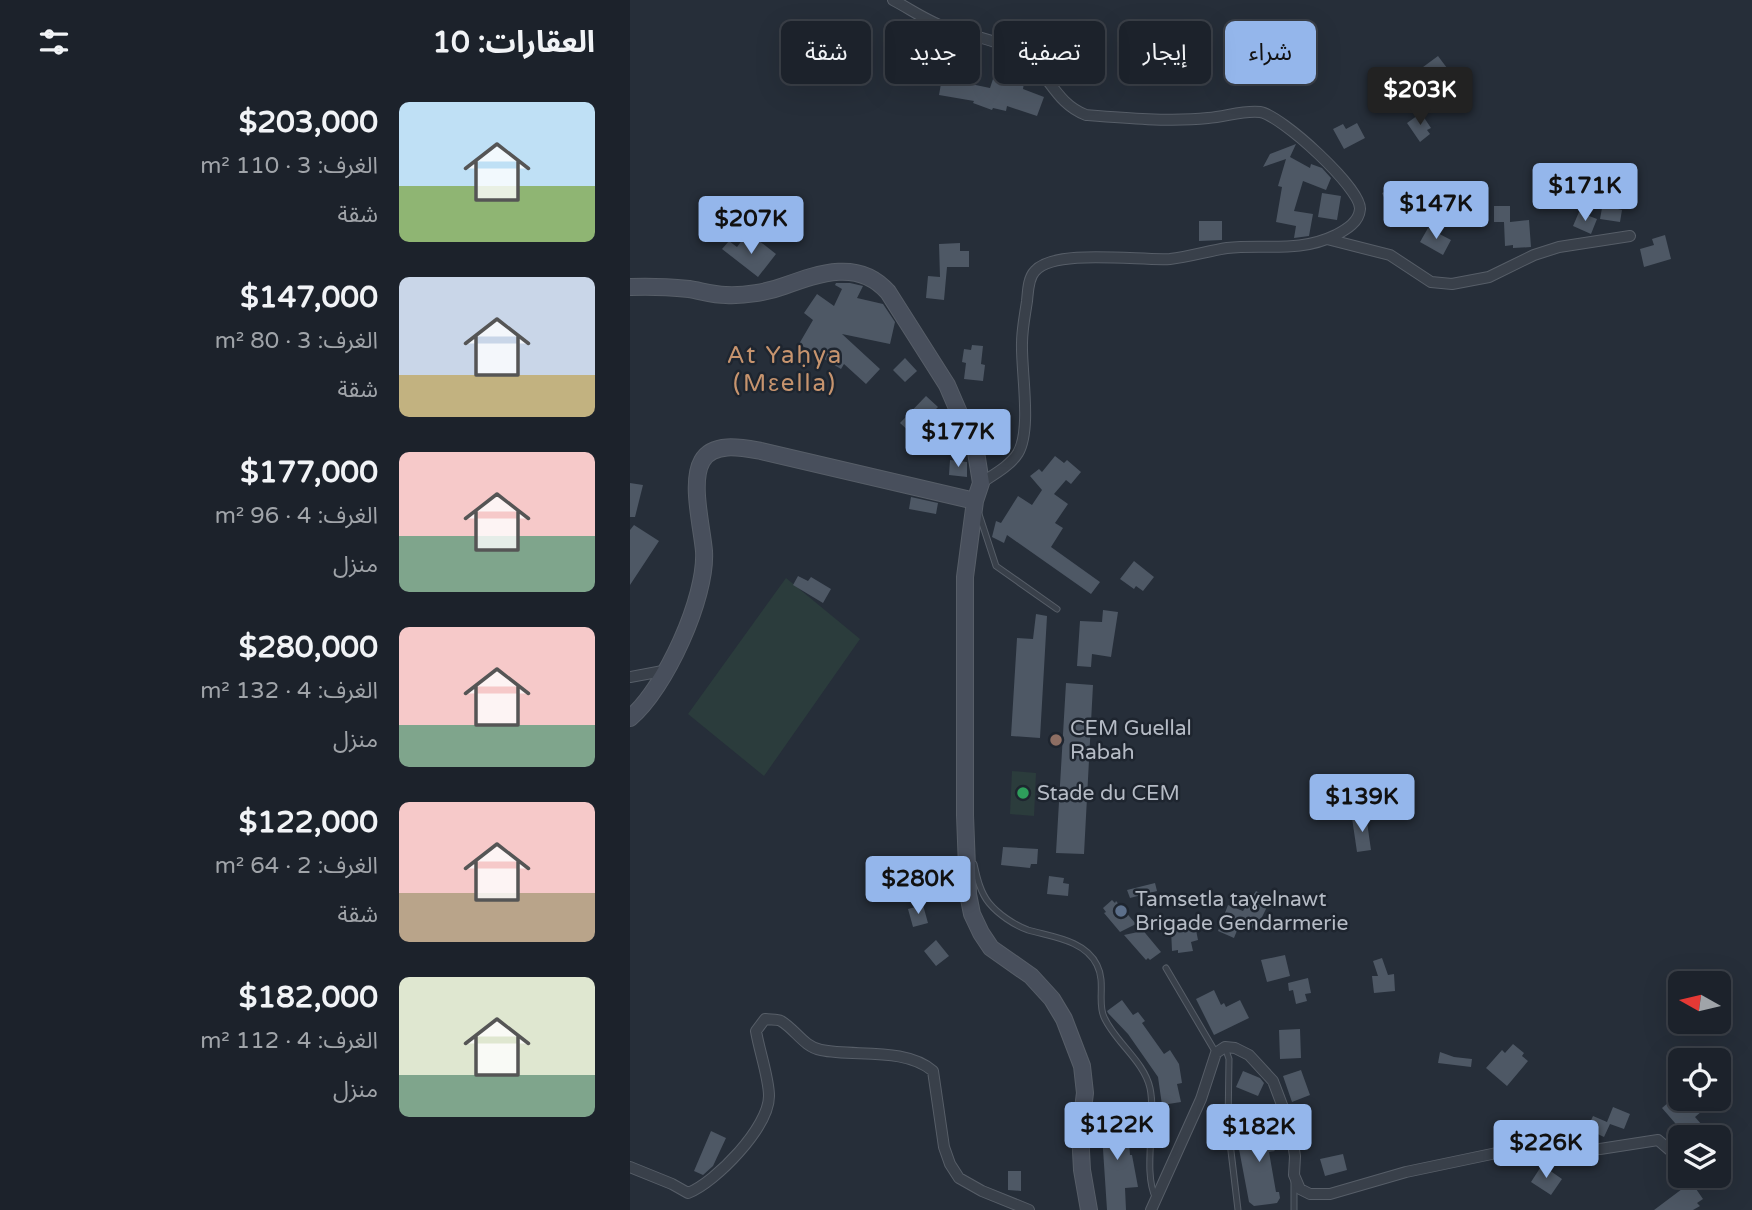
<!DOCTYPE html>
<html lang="ar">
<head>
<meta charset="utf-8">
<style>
  :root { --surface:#1c222b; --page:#292f37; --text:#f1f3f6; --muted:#a0a4a9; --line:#3a3f47; --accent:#94b6eb }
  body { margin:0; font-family:"Varela Round","Noto Sans Arabic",sans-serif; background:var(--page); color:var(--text); direction:rtl; height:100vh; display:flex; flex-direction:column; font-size:26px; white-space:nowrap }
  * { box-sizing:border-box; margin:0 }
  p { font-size:23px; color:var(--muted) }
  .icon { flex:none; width:38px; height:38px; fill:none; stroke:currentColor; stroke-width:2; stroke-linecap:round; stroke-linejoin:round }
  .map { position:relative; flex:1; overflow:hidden; direction:ltr }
  .details { display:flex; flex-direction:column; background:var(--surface); width:630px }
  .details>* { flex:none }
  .guide { position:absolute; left:21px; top:21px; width:665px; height:63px; direction:rtl; display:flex; gap:14px }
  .needle { width:46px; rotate:278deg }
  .fabs { position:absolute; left:1038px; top:971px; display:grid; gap:14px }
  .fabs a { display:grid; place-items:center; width:63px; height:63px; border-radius:10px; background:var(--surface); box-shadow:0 7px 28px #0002,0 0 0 2px var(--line); font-size:35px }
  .price { position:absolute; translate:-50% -60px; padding:0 16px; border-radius:7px; background:var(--accent); color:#111; font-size:23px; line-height:46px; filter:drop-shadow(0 2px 4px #0008) }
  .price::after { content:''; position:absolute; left:50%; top:42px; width:21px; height:16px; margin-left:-10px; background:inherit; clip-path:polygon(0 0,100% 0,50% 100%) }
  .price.selected { background:#222; color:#fff }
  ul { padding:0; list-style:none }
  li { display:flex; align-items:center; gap:21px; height:175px; padding:0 35px }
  li span { display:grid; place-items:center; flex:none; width:196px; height:140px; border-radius:10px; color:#555 }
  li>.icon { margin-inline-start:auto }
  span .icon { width:84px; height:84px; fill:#fffc; stroke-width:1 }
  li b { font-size:30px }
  h2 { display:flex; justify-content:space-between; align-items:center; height:84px; padding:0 35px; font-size:30px }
  .tag { padding:0 24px; border-radius:10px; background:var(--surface); box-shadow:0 7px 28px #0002,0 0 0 2px var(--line); font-size:24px; line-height:63px }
  .tag.selected { background:var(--accent); color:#111 }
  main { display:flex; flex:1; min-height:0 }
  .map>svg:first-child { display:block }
</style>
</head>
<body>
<main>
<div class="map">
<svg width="1122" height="1210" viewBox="0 0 1122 1210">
  <rect width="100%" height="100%" fill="#262e39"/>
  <path fill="#2b3c3c" d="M156,578L230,639L134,776L58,714Z
    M382,771L406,773L404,816L380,814Z"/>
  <path fill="#4e5865" d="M426,35L439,45L427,59L415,48Z
    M369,52L392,64L384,82L394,83L393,89L414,97L407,116L377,106L376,111L363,108L362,110L343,103L344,101L309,95L312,78L360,88L363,79L367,81L374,64L366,61Z
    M808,56L820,72L802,86L789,70Z
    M791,113L801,128L797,130L800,134L790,142L777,123Z
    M727,123L735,138L714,149L703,129L713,124L716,129Z
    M666,144L660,157L680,168L681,164L692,168L701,178L696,190L673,181L664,211L683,214L679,236L664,238L666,226L646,222L652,187L648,186L656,159L633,167L640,154Z
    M774,183L782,200L760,211L752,193Z
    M692,193L711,196L707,220L688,217Z
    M974,197L990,200L988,209L992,210L990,222L970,219Z
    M864,206H880V222L899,220L901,247L883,248V245L875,246L874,222H864Z
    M949,212L967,219L961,234L943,226Z
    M569,221H592V240L569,241Z
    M798,228L821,240L813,255L790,242Z
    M1035,235L1041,259L1014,267L1010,249L1024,245L1022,239Z
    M113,239L123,247L128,240L146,254L128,277L92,249L99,241L107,247Z
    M330,243V251H339V267H317L314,300L296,298L298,276L310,277L309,244Z
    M206,283H220L233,286L227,298L253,304L265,322L260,344L212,334L250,369L236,384L214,364L211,369L169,344L183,320L174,313L187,294L204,306L212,289L205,285Z
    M342,345L353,346L351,364L355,365L353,381L334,379L336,363L332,362L334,349L341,350Z
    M275,358L287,371L275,382L263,370Z
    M296,396L308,407L282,434L270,423Z
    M425,456L434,463L437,460L451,472L441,484L436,480L424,494L438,504L425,523L433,528L421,547L470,582L461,594L377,535L374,543L362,537L366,521L371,523L388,496L402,505L412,490L400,476L409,469L412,472Z
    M320,460L337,462V477L319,475Z
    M0,483L13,485L5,517H0Z
    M281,497L308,503L306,514L279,509Z
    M4,525L29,541L0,585V530Z
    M504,561L524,577L513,591L506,586L504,589L490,579Z
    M168,576L178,581L181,577L201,589L193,603L163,585Z
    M473,610L488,612L481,657L462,654L461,667L447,666L450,621L472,622Z
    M406,614L417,616L410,738L381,736L387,638L403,639Z
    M436,683L463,685L454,854L426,853Z
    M736,815L741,850L727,852L722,818Z
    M373,847L408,849L407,864H401L400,868L371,865Z
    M419,876L434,878L433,883L439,884L438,896L417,894Z
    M525,883L527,891L500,898L497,890Z
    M626,891L641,899L628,925L625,923L621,930L610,923L604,938L588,931L598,905L613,911Z
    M482,900L485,903L486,901L506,924L490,932L474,913L476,912L473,908Z
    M293,905L298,923L283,927L278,909Z
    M564,920L568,940L561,942L563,951L548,953V950L542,951L541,929L551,927L550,923Z
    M506,922L531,952L520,960L518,958L516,960L494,935L508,932Z
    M306,940L319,956L306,966L294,951Z
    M655,955L660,976L637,982L631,960Z
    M752,958L758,975L764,974L765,991L744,993L742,976H748L743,961Z
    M678,978L681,993L675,994L677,1001L666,1004L663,990L659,991L658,983Z
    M584,990L591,1005L594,1003L596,1007L610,1000L619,1018L584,1035L566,999Z
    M492,1000L503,1015L508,1012L515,1021L512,1023L534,1054L540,1050L549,1064L552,1083L547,1084L551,1102L532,1105L528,1077L498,1034L478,1013L477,1011Z
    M670,1029L671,1058L650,1059L649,1030Z
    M883,1044L894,1053L892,1056L898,1061L877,1086L856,1068L872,1050L875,1053Z
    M810,1052L824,1057L842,1059L841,1067L808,1063Z
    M671,1070L680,1095L662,1102L653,1076Z
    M613,1071L630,1078L634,1083L628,1096L606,1087Z
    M1046,1096L1052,1103L1057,1099H1086L1065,1117L1072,1125L1058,1138L1032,1108Z
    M983,1107L1000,1114L994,1129L980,1124L974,1137L957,1129L963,1116L977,1122Z
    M490,1112L491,1129L498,1128L500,1155H502L508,1187L495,1188L496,1210H477L471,1119H475V1113Z
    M622,1114L640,1119L638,1143L645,1151L639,1152L646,1192H649L650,1198L647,1203L624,1206L619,1202L609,1149L619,1144Z
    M81,1131L96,1138L83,1166L73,1175L64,1171Z
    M713,1154L717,1170L695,1176L690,1159Z
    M912,1165L932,1179L921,1195L901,1182Z
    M378,1171H391V1191L378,1190Z
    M1056,1186L1059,1190L1064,1186L1073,1199L1067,1203L1070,1206L1063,1210H1024Z"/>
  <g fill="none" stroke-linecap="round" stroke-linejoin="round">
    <g stroke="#575e68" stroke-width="7">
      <path id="lane" d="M349,514L366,566L427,609
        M344,864C347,877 350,892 359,903C368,914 384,925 398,930C422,937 455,940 467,965C476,983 467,1002 474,1017C485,1042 514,1061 520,1088C527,1121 512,1171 526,1199
        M536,968L586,1053
        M595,1047L599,1059L598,1126L608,1210
        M664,1210V1182"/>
    </g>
    <g stroke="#575e68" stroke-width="12">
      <path id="street" d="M263,0C282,10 300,23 320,29C345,37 368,40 391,54C419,71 424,103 456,115C493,118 541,122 578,118C595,117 613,110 630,112C651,115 731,188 730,209C729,222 717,229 706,235C669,253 636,244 597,248C578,251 559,257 540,259C510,261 425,248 405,271C398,278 398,292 397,301C395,315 392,329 392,343C391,371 402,429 388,453C380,466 363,475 351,483
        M697,239L760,255L801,282L822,284L859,277L904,255L929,247L1000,236
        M0,677L38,670
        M0,1167L42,1184L58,1193C86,1182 139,1127 139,1096C139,1078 129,1050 126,1031L135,1019C140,1020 147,1019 151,1021C165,1029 174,1047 191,1050C225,1057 275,1047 303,1071L314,1147L320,1164L329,1178L352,1191L399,1210
        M521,1210L571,1099L586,1053L595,1047L605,1048L619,1055L643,1081L660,1126L665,1156L664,1175L670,1189L680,1194H700L776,1172L876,1151L970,1149L1028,1140L1050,1159"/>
    </g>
    <g stroke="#575e68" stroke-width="18">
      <path id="secondary" d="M0,287C20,286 39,287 59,289C71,291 84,295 96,295C114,296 138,292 154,286C190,273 229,259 258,292L317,385L346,452L351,483L345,501L335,577V815L338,894L342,914L351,933L361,948L401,976L422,999L434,1019L452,1066L455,1093L450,1132L452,1170L459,1210
        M0,718C35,689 77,597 74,551C72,527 60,482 72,461C83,441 114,448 131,451L345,501"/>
    </g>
    <use href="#lane" stroke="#39404a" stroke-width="5"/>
    <use href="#street" stroke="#39404a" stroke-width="10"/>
    <use href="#secondary" stroke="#484f5c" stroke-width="16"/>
  </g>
  <circle fill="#8d6e63" stroke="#1e252f" stroke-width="2.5" cx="426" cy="740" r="7"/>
  <circle fill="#2e9e5b" stroke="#1e252f" stroke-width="2.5" cx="393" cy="793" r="7"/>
  <circle fill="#5c6f8a" stroke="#1e252f" stroke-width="2.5" cx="491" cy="911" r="7"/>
  <g text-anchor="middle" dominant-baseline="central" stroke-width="5" stroke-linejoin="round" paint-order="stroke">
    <g font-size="21" fill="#b5bbc5" stroke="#1e252f" text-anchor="start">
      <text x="440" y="728">CEM Guellal<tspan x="440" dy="24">Rabah</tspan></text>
      <text x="407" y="793">Stade du CEM</text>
      <text x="505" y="899">Tamsetla taɣelnawt<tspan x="505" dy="24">Brigade Gendarmerie</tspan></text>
    </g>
    <g font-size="24" letter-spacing="2" fill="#c7946e" stroke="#1e252f">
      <text x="155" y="355">At Yaḥya<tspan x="155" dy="28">(Mεella)</tspan></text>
    </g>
  </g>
</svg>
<div class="fabs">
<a><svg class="needle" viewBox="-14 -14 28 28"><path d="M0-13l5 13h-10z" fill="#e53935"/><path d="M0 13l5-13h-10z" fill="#a0a4a9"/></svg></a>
<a><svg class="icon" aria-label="locate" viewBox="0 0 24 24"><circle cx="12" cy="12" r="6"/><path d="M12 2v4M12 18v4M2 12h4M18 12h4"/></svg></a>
<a><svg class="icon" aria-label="layers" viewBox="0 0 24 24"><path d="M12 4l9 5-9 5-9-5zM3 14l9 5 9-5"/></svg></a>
</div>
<b class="price selected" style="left:790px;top:127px">$203K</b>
<b class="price" style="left:955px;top:223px">$171K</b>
<b class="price" style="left:806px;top:241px">$147K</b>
<b class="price" style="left:121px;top:256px">$207K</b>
<b class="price" style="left:328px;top:469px">$177K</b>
<b class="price" style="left:732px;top:834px">$139K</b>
<b class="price" style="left:288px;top:916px">$280K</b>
<b class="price" style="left:487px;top:1162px">$122K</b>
<b class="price" style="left:629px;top:1164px">$182K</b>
<b class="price" style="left:916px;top:1180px">$226K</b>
<div class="guide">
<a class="tag selected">شراء</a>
<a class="tag">إيجار</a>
<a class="tag">تصفية</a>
<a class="tag">جديد</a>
<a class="tag">شقة</a>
</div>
</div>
<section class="details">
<h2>العقارات: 10<svg class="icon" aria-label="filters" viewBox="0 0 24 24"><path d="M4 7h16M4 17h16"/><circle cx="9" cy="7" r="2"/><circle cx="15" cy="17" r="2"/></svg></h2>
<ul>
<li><span style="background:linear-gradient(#bfe0f5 60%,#8fb573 0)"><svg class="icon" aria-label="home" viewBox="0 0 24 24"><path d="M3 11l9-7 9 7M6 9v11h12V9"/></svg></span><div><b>$203,000</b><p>الغرف: 3 · 110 m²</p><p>شقة</p></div></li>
<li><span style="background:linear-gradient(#c9d6e8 70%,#c2b280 0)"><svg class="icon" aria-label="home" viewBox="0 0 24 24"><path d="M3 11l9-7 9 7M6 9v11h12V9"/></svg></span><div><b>$147,000</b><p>الغرف: 3 · 80 m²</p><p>شقة</p></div></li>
<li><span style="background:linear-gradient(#f6c9c9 60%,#7fa58c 0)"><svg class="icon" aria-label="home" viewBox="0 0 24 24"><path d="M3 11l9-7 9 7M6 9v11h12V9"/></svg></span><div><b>$177,000</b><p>الغرف: 4 · 96 m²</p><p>منزل</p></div></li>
<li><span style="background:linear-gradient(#f6c9c9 70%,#7fa58c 0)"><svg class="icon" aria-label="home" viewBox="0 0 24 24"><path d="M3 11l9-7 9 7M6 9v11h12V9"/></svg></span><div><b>$280,000</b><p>الغرف: 4 · 132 m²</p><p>منزل</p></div></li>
<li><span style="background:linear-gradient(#f6c9c9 65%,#b9a48a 0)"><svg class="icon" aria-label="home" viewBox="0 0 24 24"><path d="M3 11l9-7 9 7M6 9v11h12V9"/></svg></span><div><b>$122,000</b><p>الغرف: 2 · 64 m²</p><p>شقة</p></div></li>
<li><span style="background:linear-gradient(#dfe7d0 70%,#7fa58c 0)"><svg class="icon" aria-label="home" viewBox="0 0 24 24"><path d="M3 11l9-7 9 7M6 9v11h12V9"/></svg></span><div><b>$182,000</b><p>الغرف: 4 · 112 m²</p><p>منزل</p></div></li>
</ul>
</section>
</main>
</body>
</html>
